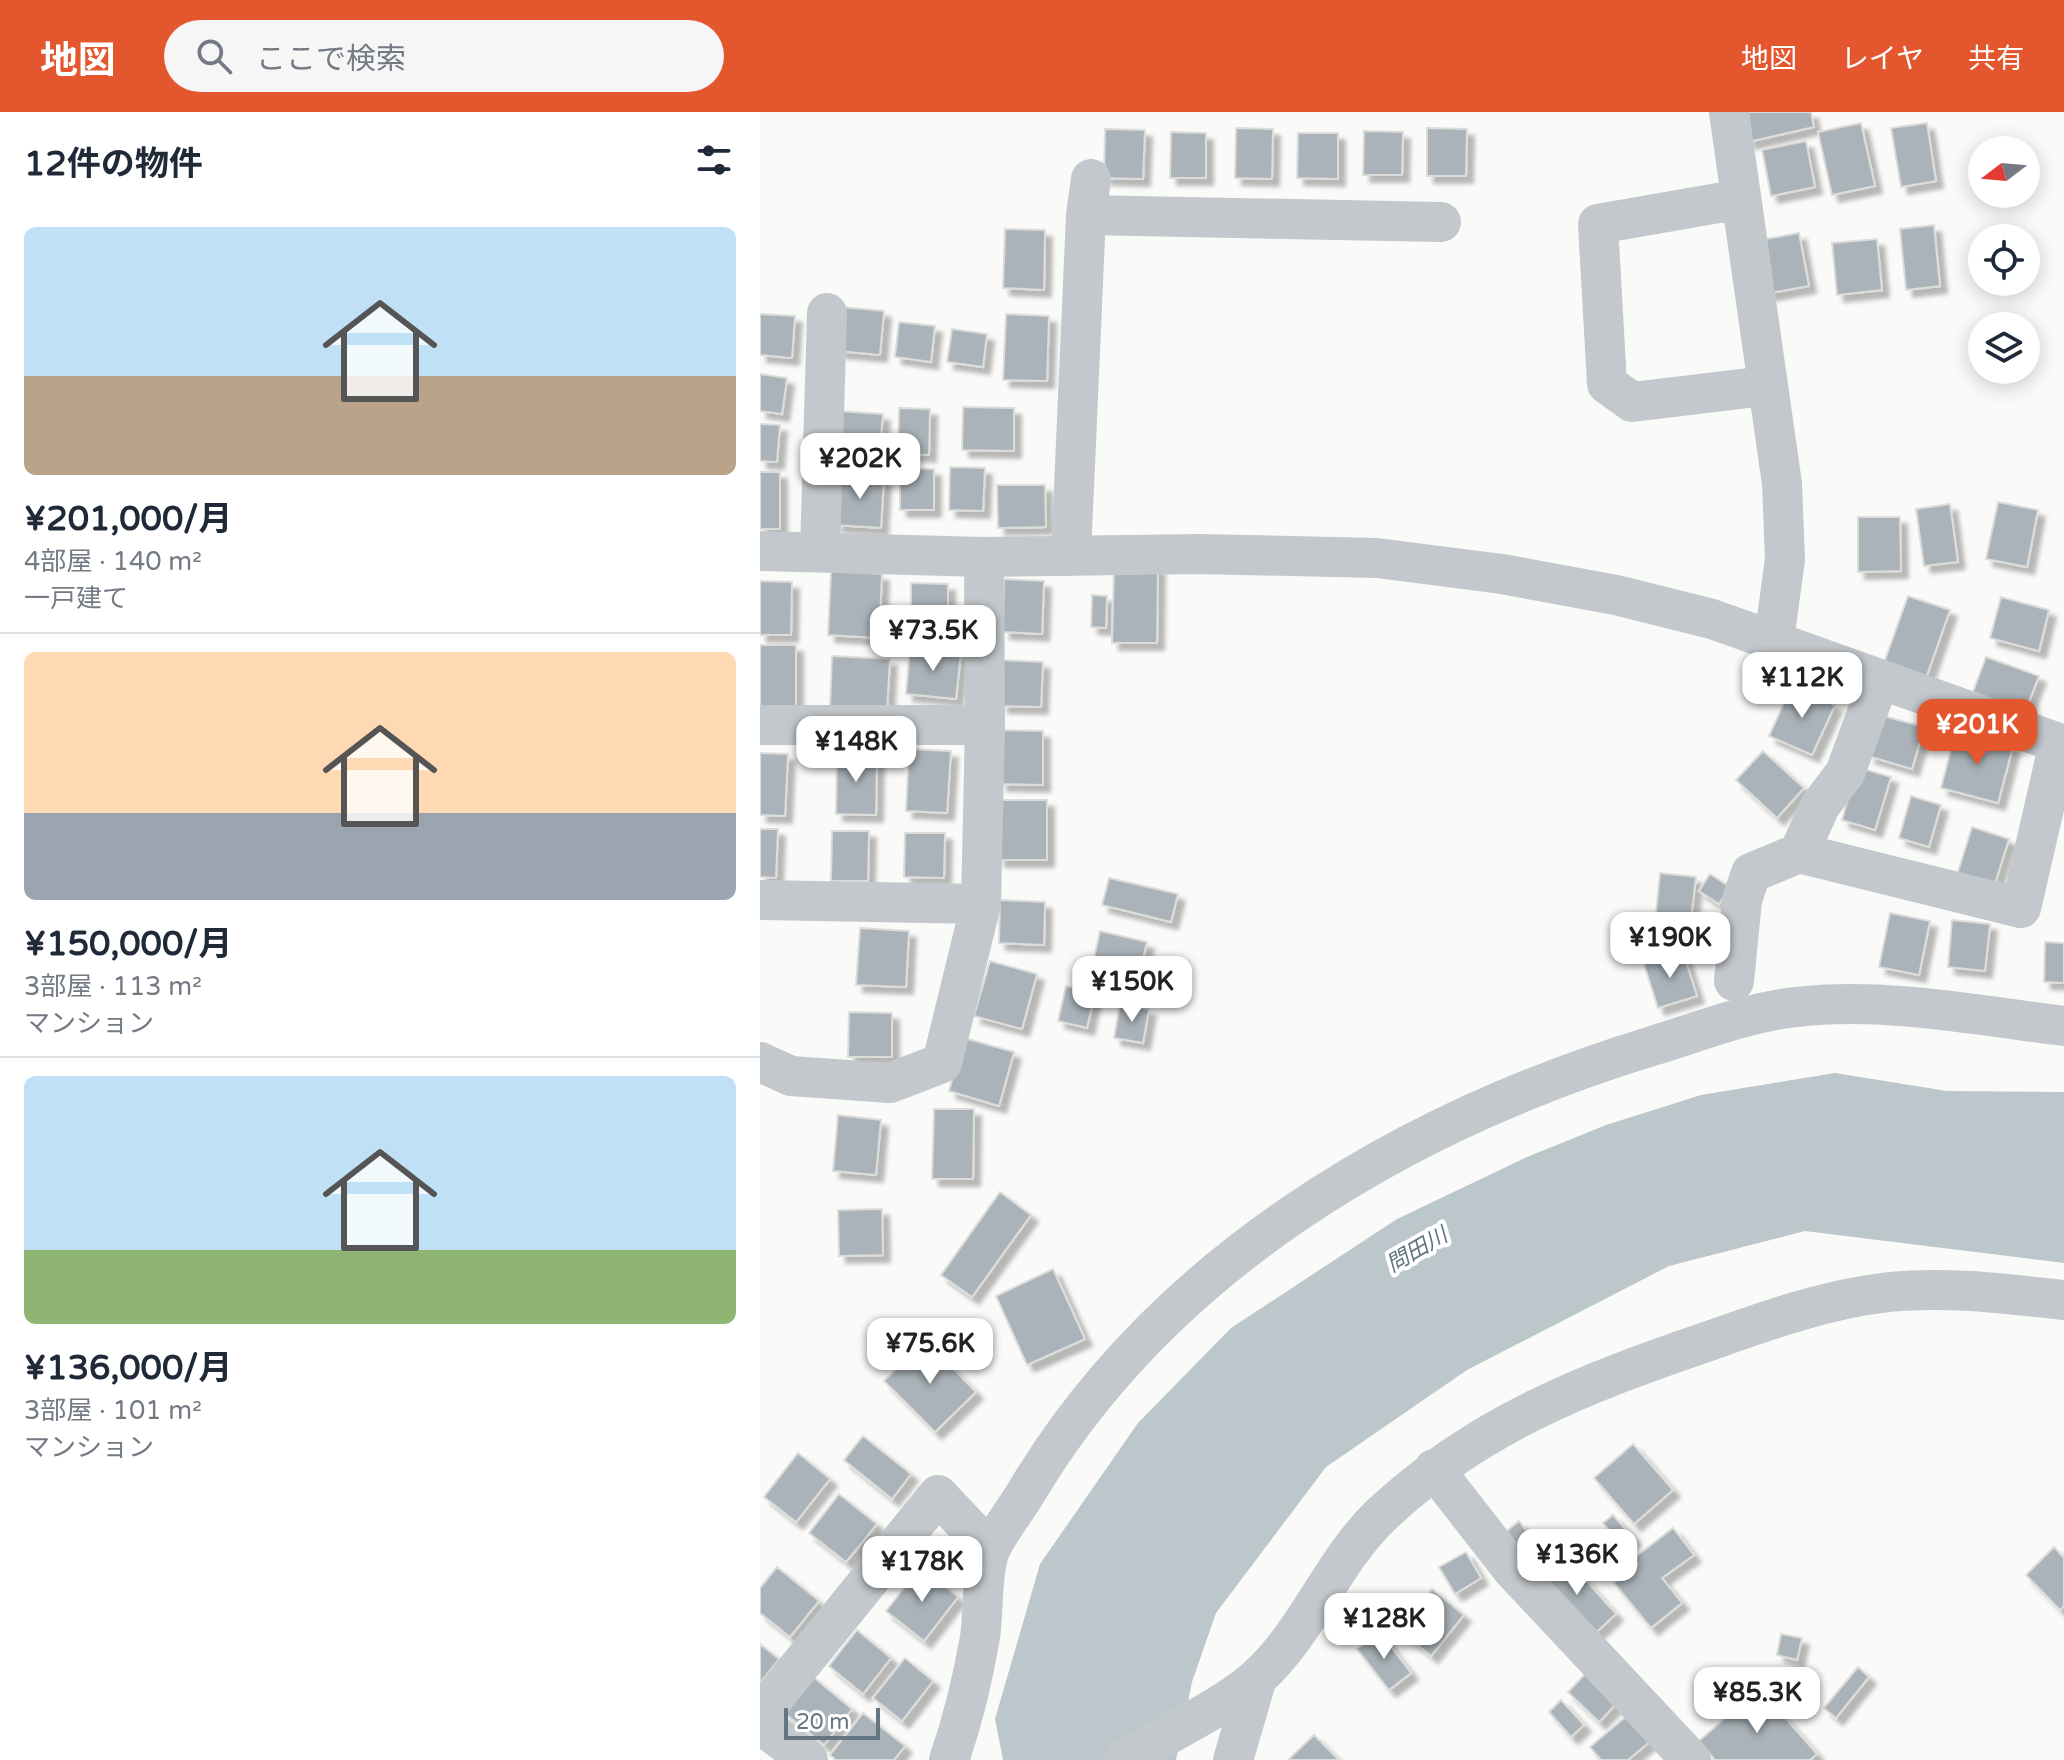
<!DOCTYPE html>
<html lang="ja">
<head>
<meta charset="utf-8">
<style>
  :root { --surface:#fff; --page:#f6f6f7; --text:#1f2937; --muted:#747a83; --line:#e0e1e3; --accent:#e4572e }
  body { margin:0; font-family:"Varela Round","Noto Sans JP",sans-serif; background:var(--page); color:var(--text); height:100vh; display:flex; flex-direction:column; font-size:30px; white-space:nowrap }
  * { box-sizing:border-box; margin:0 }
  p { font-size:26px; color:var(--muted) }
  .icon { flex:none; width:44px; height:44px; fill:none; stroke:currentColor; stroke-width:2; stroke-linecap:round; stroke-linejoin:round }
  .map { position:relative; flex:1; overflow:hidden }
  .panel { display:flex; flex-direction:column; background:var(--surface); width:760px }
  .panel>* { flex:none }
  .needle { width:52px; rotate:254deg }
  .controls { position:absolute; left:1208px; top:24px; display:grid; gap:16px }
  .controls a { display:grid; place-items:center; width:72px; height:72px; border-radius:50%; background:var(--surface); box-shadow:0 4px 20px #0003; font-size:40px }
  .scale { position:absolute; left:24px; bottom:20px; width:96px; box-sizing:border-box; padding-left:8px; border:4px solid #657683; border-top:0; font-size:22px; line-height:28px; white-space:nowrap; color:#657683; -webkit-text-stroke:6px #fff; paint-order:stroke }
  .price { position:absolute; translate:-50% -68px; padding:0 18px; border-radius:16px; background:#fff; color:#222; font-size:26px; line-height:52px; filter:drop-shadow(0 2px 4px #0008) }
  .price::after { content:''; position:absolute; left:50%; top:48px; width:24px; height:18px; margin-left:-12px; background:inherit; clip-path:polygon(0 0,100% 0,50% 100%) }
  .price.selected { background:var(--accent); color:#fff }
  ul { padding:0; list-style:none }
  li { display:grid; align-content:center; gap:16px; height:424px; padding:0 24px }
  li+li { border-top:2px solid var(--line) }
  li span { display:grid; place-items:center; height:248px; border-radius:12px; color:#555 }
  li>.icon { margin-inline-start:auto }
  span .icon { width:144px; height:144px; fill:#fffc; stroke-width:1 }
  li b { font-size:34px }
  h2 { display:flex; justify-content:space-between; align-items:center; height:96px; padding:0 24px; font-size:34px }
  header { display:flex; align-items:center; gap:48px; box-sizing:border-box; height:112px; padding:0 40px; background:var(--accent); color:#fff }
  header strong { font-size:38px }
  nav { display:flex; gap:44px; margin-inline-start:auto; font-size:28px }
  .search { width:560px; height:72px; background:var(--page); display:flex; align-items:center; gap:20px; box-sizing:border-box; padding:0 28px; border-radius:44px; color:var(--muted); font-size:30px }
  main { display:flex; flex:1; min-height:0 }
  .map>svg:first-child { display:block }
</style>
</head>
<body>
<header>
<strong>地図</strong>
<div class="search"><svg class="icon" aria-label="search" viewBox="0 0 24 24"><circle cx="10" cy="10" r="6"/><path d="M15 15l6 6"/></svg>ここで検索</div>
<nav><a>地図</a><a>レイヤ</a><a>共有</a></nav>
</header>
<main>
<section class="panel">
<h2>12件の物件<svg class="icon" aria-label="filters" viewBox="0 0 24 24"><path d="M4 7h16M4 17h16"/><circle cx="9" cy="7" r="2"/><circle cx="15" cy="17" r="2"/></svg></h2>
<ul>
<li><span style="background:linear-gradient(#bfe0f5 60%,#b9a48a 0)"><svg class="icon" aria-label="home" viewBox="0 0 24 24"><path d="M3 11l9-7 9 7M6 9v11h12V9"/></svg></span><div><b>¥201,000/月</b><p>4部屋 · 140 m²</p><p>一戸建て</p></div></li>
<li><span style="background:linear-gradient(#ffd9b3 65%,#9aa5b1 0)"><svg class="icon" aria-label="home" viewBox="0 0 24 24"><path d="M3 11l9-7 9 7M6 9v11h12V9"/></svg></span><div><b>¥150,000/月</b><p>3部屋 · 113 m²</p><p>マンション</p></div></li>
<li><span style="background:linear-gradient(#bfe0f5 70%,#8fb573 0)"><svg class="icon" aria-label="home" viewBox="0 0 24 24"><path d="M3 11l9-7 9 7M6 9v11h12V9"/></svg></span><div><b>¥136,000/月</b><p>3部屋 · 101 m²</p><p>マンション</p></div></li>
</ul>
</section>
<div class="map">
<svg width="1304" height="1648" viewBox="0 0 1304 1648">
  <defs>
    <filter id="shadow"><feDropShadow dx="7" dy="7" stdDeviation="2" flood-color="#0004"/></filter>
  </defs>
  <rect width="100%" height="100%" fill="#fafaf8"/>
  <path fill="#bbc7cb" d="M1075,961L1187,979L1304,980V1151L1045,1119L909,1154L707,1258L566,1355L456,1501L432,1570L416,1648H243L235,1607L280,1452L378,1311L471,1216L637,1107L767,1045L846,1013L941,983Z"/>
  <path fill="#aab3b9" stroke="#dcdcda" stroke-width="2" filter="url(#shadow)" d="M981,0H1051L1054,15L988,30Z
    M1101,11L1115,74L1072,83L1058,20Z
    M1167,11L1176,69L1141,75L1131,16Z
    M476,16L513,17L512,67L475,66Z
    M667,16L707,17L706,64H667Z
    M345,17L385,18L383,67L344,66Z
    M604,19L643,20L642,63H603Z
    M411,20L446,21V66H410Z
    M538,21H578V67L537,66Z
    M1046,29L1055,75L1011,84L1002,38Z
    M1174,113L1180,174L1146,178L1140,117Z
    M245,117L285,118L284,178L243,176Z
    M1039,121L1049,174L1005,182L995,129Z
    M1117,127L1122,178L1077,183L1072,131Z
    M82,195L124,199L120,243L78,239Z
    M0,202L35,204L32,246L0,243Z
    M246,202L289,204L287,269L243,268Z
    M139,210L175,214L171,250L135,245Z
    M192,217L227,222L223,255L187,250Z
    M0,262L27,266L22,302L0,299Z
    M203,295L254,296V339L202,338Z
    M139,296L170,297L169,343L138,342Z
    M78,299L123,302L119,347L74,343Z
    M0,312L20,313L17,350L0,349Z
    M190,355L225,356L223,399L189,398Z
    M140,356L174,357V398H140Z
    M0,360H20V417H0Z
    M78,362L124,365L121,416L75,413Z
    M237,373H285L286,415L238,416Z
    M1238,390L1278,398L1267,455L1226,447Z
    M1190,392L1198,450L1164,454L1156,397Z
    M1098,405H1140L1141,459L1098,460Z
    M354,453L398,455L397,531H352Z
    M71,459L122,462L119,526L68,523Z
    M244,467L284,469L282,522L243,520Z
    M0,469L32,470L31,523H0Z
    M151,471L188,472V521H151Z
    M332,483L347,484L346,516L331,515Z
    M1148,484L1190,498L1166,566L1124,551Z
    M1241,485L1289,498L1279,539L1230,526Z
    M0,533H36V594H0Z
    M150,535L201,540L196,587L146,582Z
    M72,544L130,547L127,598L70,595Z
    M1226,545L1279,564L1265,600L1213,580Z
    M242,548L283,550L281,595L241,594Z
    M1032,573L1075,593L1052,643L1009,624Z
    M1120,603L1164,615L1152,657L1108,644Z
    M241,618L283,619V673L240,672Z
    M1196,618L1253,634L1238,691L1181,676Z
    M149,637L191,639L187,701L146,699Z
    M1003,639L1044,676L1017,706L976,668Z
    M0,641L28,642L25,704L0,703Z
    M77,642L117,643L116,703L76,702Z
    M1097,655L1131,665L1115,718L1082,708Z
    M1151,684L1181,693L1169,735L1139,726Z
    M238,688H287V748H238Z
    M1212,715L1249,727L1234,775L1197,763Z
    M0,717H18L16,766L0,765Z
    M72,719H109L108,769H71Z
    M145,721H185L184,766L144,765Z
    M900,761L936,765L930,815L895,811Z
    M950,762L970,775L959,792L939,779Z
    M349,766L418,782L411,810L342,793Z
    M240,788L285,790L284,833L239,831Z
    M1130,801L1170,809L1159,863L1119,855Z
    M1192,808L1230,812L1225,859L1188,855Z
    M100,816L149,819L146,875L96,873Z
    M340,819L387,830L376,876L330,864Z
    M1285,830L1304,831V871L1284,870Z
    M923,840L937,884L898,896L884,852Z
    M230,849L277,862L262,917L214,904Z
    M306,874L335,881L327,916L298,909Z
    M360,892L389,897L383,931L354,926Z
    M89,900L132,901V945H88Z
    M204,926L254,940L239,994L189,979Z
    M174,997H214L213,1067H172Z
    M78,1003L121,1008L116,1063L73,1059Z
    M240,1080L271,1103L212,1185L181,1163Z
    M122,1097L123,1143L79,1144L78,1098Z
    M293,1157L325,1227L267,1253L236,1184Z
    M165,1228L216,1280L175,1320L124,1269Z
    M103,1324L151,1362L132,1387L84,1348Z
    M873,1332L913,1378L874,1412L834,1366Z
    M38,1341L70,1367L36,1410L4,1385Z
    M79,1382L117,1412L86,1450L49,1421Z
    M853,1403L873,1426L863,1434L843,1411Z
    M759,1409L783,1441L766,1454L742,1423Z
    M913,1416L934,1443L902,1466L922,1491L891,1516L854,1471L877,1452L873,1447Z
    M1294,1435L1304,1446V1494L1300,1498L1266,1463Z
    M706,1440L721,1466L695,1482L679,1455Z
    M804,1444L856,1502L830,1526L777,1468Z
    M17,1455L59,1489L30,1525L0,1501V1476Z
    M161,1455L198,1485L164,1529L126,1499Z
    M672,1477L704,1503L671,1544L639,1518Z
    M97,1518L131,1546L103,1582L69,1554Z
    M620,1520L651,1561L629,1578L597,1537Z
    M1021,1522L1042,1526L1037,1548L1017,1543Z
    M0,1532L19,1547L0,1571Z
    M145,1546L173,1569L142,1609L113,1586Z
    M1098,1555L1109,1565L1076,1606L1064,1596Z
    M831,1556L862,1586L839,1610L808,1580Z
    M52,1564L92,1597L64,1633L23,1600Z
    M999,1576L1057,1642L1050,1648H955L939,1629Z
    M801,1588L824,1613L811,1625L789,1600Z
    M103,1601L145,1634L134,1648H76L70,1643Z
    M870,1601L893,1627L868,1648H841L830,1635Z
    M554,1623L579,1648H528Z"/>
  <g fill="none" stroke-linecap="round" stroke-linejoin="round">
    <path stroke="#c3c8cc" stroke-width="40" d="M969,0L1022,372L1025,447L1014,528
      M981,87L838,112L847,272L872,290L1005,274
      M326,103L681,110
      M0,439L224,445L440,442L617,446L742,462L856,483L952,507L1304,633
      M60,439L67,201
      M311,444L326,103L331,67
      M0,613H225
      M1039,741L1261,796L1299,631
      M0,788L221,792
      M974,869L982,788L991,761L1039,741L1060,694L1085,661L1119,569
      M0,950L31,964L130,971L182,951L221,792L225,613L224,445
      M674,1357L752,1457L931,1648
      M0,1603L178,1383L230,1438
      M0,1612L48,1648
      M189,1648C203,1608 213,1566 220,1525C224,1500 221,1457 231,1436C240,1417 256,1398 267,1379C403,1151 644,1010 892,934C938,920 988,900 1036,895C1126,885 1215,903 1304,914
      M363,1648C401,1625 466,1594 497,1566C548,1520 572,1450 621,1403C718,1312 826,1271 949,1229C1008,1208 1067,1187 1129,1180C1188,1174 1246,1182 1304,1188
      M473,1648L497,1566"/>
  </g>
  <g text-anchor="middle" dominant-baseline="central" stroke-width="8" stroke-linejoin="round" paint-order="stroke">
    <g font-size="22" font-style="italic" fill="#60757c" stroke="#fff">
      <text transform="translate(657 1138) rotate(-30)">問田川</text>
    </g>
  </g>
</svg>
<div class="controls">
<a><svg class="needle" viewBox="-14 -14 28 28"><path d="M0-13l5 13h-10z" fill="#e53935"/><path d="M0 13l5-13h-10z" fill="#747a83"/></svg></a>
<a><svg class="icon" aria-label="locate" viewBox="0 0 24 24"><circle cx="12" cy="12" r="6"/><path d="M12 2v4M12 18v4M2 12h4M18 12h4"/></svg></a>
<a><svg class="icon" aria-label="layers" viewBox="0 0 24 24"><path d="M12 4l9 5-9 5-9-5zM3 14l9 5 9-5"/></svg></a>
</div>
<div class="scale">20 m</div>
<b class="price" style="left:100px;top:389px">¥202K</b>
<b class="price" style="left:173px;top:561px">¥73.5K</b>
<b class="price" style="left:1042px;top:608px">¥112K</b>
<b class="price selected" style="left:1217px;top:655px">¥201K</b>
<b class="price" style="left:96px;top:672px">¥148K</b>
<b class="price" style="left:910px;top:868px">¥190K</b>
<b class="price" style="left:372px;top:912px">¥150K</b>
<b class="price" style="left:170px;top:1274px">¥75.6K</b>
<b class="price" style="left:817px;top:1485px">¥136K</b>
<b class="price" style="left:162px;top:1492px">¥178K</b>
<b class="price" style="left:624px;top:1549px">¥128K</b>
<b class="price" style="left:997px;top:1623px">¥85.3K</b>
</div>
</main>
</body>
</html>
